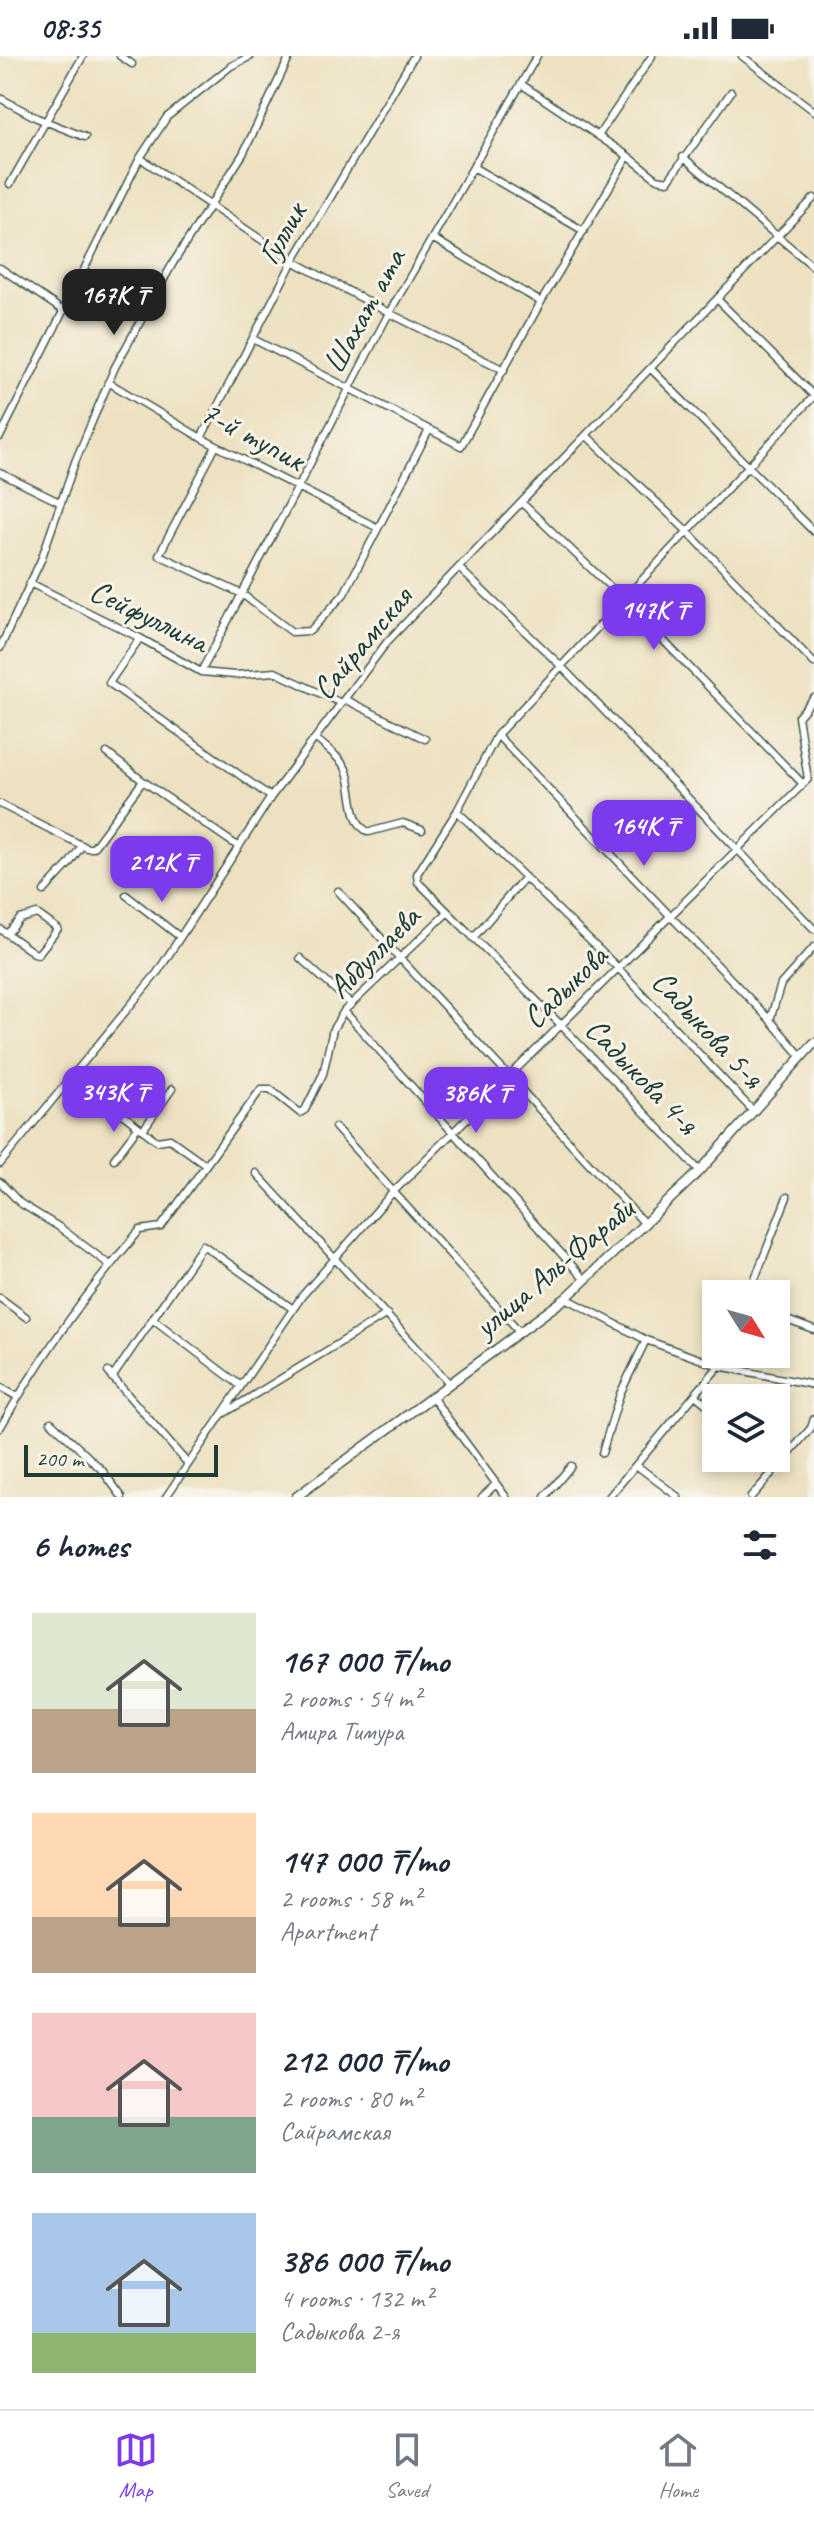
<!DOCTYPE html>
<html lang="en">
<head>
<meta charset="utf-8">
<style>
  :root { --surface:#fff; --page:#f2f2f3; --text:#1f2937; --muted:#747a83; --line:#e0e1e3; --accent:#7c3aed }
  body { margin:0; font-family:Caveat,sans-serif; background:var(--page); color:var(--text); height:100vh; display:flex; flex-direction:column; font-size:30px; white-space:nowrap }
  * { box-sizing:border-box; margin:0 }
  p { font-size:26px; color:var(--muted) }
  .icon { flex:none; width:44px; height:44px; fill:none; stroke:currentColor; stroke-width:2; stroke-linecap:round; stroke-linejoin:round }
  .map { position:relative; height:1441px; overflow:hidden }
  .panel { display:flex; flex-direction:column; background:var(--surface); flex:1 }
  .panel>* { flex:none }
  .needle { width:52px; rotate:127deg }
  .controls { position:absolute; left:702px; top:1224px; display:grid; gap:16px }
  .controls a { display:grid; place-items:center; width:88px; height:88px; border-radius:0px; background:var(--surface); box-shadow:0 4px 12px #0003; font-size:40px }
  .scale { position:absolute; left:24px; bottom:20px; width:194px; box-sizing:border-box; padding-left:8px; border:4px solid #1f3d34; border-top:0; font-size:22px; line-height:28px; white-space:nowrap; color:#1f3d34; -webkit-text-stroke:6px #f7f3e8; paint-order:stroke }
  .price { position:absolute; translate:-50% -68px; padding:0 18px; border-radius:16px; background:var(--accent); color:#fff; font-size:26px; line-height:52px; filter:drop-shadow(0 2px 4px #0008) }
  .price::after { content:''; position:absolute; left:50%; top:48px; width:24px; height:18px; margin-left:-12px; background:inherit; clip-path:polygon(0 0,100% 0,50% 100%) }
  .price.selected { background:#222; color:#fff }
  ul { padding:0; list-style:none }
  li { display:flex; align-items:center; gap:24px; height:200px; padding:0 32px }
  li span { display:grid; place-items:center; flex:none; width:224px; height:160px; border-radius:0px; color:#555 }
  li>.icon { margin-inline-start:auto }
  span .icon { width:96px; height:96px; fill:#fffc; stroke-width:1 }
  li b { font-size:34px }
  h2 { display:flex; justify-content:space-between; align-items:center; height:96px; padding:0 32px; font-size:34px }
  .status { display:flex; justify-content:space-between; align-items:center; height:56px; padding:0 40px; background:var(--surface); direction:ltr }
  .status svg { height:22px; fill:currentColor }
  .menu { display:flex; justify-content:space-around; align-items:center; height:112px; border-top:2px solid var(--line); background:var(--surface); font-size:22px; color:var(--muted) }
  .menu a { display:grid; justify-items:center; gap:4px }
  .menu .selected { color:var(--accent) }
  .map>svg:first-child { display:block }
</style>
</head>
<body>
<div class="status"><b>08:35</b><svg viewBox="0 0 49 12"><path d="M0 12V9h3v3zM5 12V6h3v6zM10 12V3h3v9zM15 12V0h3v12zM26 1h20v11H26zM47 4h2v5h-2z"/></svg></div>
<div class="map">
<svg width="814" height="1441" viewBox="0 0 814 1441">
  <rect width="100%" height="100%" fill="#f7f3e8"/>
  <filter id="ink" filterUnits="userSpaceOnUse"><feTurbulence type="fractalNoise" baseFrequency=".0125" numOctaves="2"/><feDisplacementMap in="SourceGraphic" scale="16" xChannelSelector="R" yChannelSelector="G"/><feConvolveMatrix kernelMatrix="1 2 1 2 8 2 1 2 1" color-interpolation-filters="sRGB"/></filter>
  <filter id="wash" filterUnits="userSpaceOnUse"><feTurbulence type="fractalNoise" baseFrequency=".006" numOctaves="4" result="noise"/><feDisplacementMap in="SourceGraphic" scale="32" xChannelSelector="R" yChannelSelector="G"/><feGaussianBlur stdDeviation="1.8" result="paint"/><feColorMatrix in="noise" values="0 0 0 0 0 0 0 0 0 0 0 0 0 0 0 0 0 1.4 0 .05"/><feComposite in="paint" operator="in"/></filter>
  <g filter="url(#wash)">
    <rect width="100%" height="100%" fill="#ede1c1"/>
  </g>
  <g filter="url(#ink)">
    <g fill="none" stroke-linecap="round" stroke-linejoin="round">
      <g stroke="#3e5649" stroke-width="9">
        <path id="street" d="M120,0L132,8
          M742,0L814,55
          M521,28L628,100L657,123L668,125L731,36
          M0,42L37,62L85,81
          M598,80L652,0
          M683,101L814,211
          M140,102L293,205L389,257L504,314
          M473,111L584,175
          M10,128L83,0
          M432,182L541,246
          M0,212L62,254
          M718,244L814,340
          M253,283L461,390L541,246L628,100
          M651,313L814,476
          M108,326L201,382L378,472
          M587,380L688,476L814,607
          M0,381L140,102L167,61L231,10L251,0
          M201,382L293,205L414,0
          M216,390L159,499L242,538L292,576L310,575L344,538L429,374
          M0,417L61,447
          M522,447L623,543L803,728
          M459,512L560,609L814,873
          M30,527L140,582L201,616L235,619L275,616L341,647
          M140,582L109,627L271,741
          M0,592L41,504L75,406L115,311L173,207L243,98L290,0
          M201,616L389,257L537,0
          M344,643L425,683
          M497,679L770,964L802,1001
          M315,682C325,691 340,701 346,713C354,731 349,768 369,776L403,767L422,774
          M107,697L143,725
          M0,748L87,792H93L143,725L239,791
          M457,755L619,913L754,1056
          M44,835L69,808L82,789
          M338,835L645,1168
          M126,839L180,881
          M448,856L561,969L700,1115
          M0,873L34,897L38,898L58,873L37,858L20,863L7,878
          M473,882L525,821
          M300,902L351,948
          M344,955L585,1224
          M770,964L781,928L814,891
          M73,1020L157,1085L170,1083L205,1108
          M335,1071L520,1276
          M143,1074L172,1033
          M114,1103L138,1071
          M0,1108L157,917L271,741L387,586L814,142
          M256,1117L450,1328
          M0,1126L20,1147L59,1171L110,1209
          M749,1238L787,1141
          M0,1242L26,1261
          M566,1242L646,1284L719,1310L814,1329
          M776,1260L814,1274
          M153,1263L241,1330
          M108,1316L188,1408
          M112,1322L203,1189L293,1253
          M0,1331L18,1341
          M695,1339L716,1356
          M432,1341L506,1441
          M223,1358L387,1258
          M51,1366L102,1414L122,1441
          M0,1372C40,1302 88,1234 140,1174L161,1171L261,1033H270L300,1057L305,1054L323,1018L333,973L344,955L448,856L418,826L417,818L457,755L497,679L814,340
          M602,1397L620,1338L646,1284
          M636,1409L678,1441
          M166,1441L302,1240L393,1136L808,723L798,661L814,642
          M482,1441L496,1428
          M545,1441L571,1410
          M609,1441L719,1310L724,1298
          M751,1441L811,1372L814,1363"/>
      </g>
      <g stroke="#3e5649" stroke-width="11">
        <path id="secondary" d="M296,1441L566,1242L700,1115L814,987"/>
      </g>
      <use href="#street" stroke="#fff" stroke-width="6"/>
      <use href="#secondary" stroke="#fff" stroke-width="8"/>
    </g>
  </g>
  <g text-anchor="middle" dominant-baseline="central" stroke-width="6" stroke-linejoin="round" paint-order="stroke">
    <g font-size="32" fill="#1f3d34" stroke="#f7f3e8">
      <text transform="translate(282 177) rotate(-60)">Гуллик</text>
      <text transform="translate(364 255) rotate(-61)">Шахат ата</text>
      <text transform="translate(253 380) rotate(28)">7-й тупик</text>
      <text transform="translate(149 560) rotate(26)">Сейфуллина</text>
      <text transform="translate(362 587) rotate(-50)">Сайрамская</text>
      <text transform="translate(374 896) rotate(-45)">Абдуллаева</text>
      <text transform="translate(565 931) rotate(-44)">Садыкова</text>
      <text transform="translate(708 973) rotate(47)">Садыкова 5-я</text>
      <text transform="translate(642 1020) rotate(46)">Садыкова 4-я</text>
      <text transform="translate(554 1212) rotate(-40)">улица Аль-Фараби</text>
    </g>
  </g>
</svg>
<div class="controls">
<a><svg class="needle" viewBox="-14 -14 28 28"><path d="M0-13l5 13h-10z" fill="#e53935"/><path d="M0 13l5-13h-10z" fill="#747a83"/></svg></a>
<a><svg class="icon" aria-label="layers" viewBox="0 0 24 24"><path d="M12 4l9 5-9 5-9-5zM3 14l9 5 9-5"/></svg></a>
</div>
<div class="scale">200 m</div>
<b class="price selected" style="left:114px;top:281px">167K ₸</b>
<b class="price" style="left:654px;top:596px">147K ₸</b>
<b class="price" style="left:644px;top:812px">164K ₸</b>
<b class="price" style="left:162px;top:848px">212K ₸</b>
<b class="price" style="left:114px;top:1078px">343K ₸</b>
<b class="price" style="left:476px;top:1079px">386K ₸</b>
</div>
<section class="panel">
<h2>6 homes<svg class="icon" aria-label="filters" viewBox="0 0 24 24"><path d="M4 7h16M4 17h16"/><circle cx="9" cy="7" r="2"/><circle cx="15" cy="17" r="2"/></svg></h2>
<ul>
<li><span style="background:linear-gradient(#dfe7d0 60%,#b9a48a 0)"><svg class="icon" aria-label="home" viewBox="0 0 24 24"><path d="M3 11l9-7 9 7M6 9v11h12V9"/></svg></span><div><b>167 000 ₸/mo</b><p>2 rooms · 54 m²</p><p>Амира Тимура</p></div></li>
<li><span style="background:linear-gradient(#ffd9b3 65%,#b9a48a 0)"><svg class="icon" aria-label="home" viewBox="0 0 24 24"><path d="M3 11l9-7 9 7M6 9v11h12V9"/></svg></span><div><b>147 000 ₸/mo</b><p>2 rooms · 58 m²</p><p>Apartment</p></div></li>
<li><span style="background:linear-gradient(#f6c9c9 65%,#7fa58c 0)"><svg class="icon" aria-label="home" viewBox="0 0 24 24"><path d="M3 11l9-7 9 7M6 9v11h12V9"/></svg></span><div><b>212 000 ₸/mo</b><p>2 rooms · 80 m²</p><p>Сайрамская</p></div></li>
<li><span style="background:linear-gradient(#a9c7e8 75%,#8fb573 0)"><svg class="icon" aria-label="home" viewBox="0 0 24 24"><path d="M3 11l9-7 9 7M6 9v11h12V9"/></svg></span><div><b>386 000 ₸/mo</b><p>4 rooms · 132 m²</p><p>Садыкова 2-я</p></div></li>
</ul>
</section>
<nav class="menu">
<a class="selected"><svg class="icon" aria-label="map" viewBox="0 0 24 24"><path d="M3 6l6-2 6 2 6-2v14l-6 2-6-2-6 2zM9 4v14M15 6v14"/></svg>Map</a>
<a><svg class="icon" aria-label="saved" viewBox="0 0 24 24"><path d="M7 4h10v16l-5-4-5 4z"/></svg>Saved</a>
<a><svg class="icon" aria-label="home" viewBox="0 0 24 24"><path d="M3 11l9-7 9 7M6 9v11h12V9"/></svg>Home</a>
</nav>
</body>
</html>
